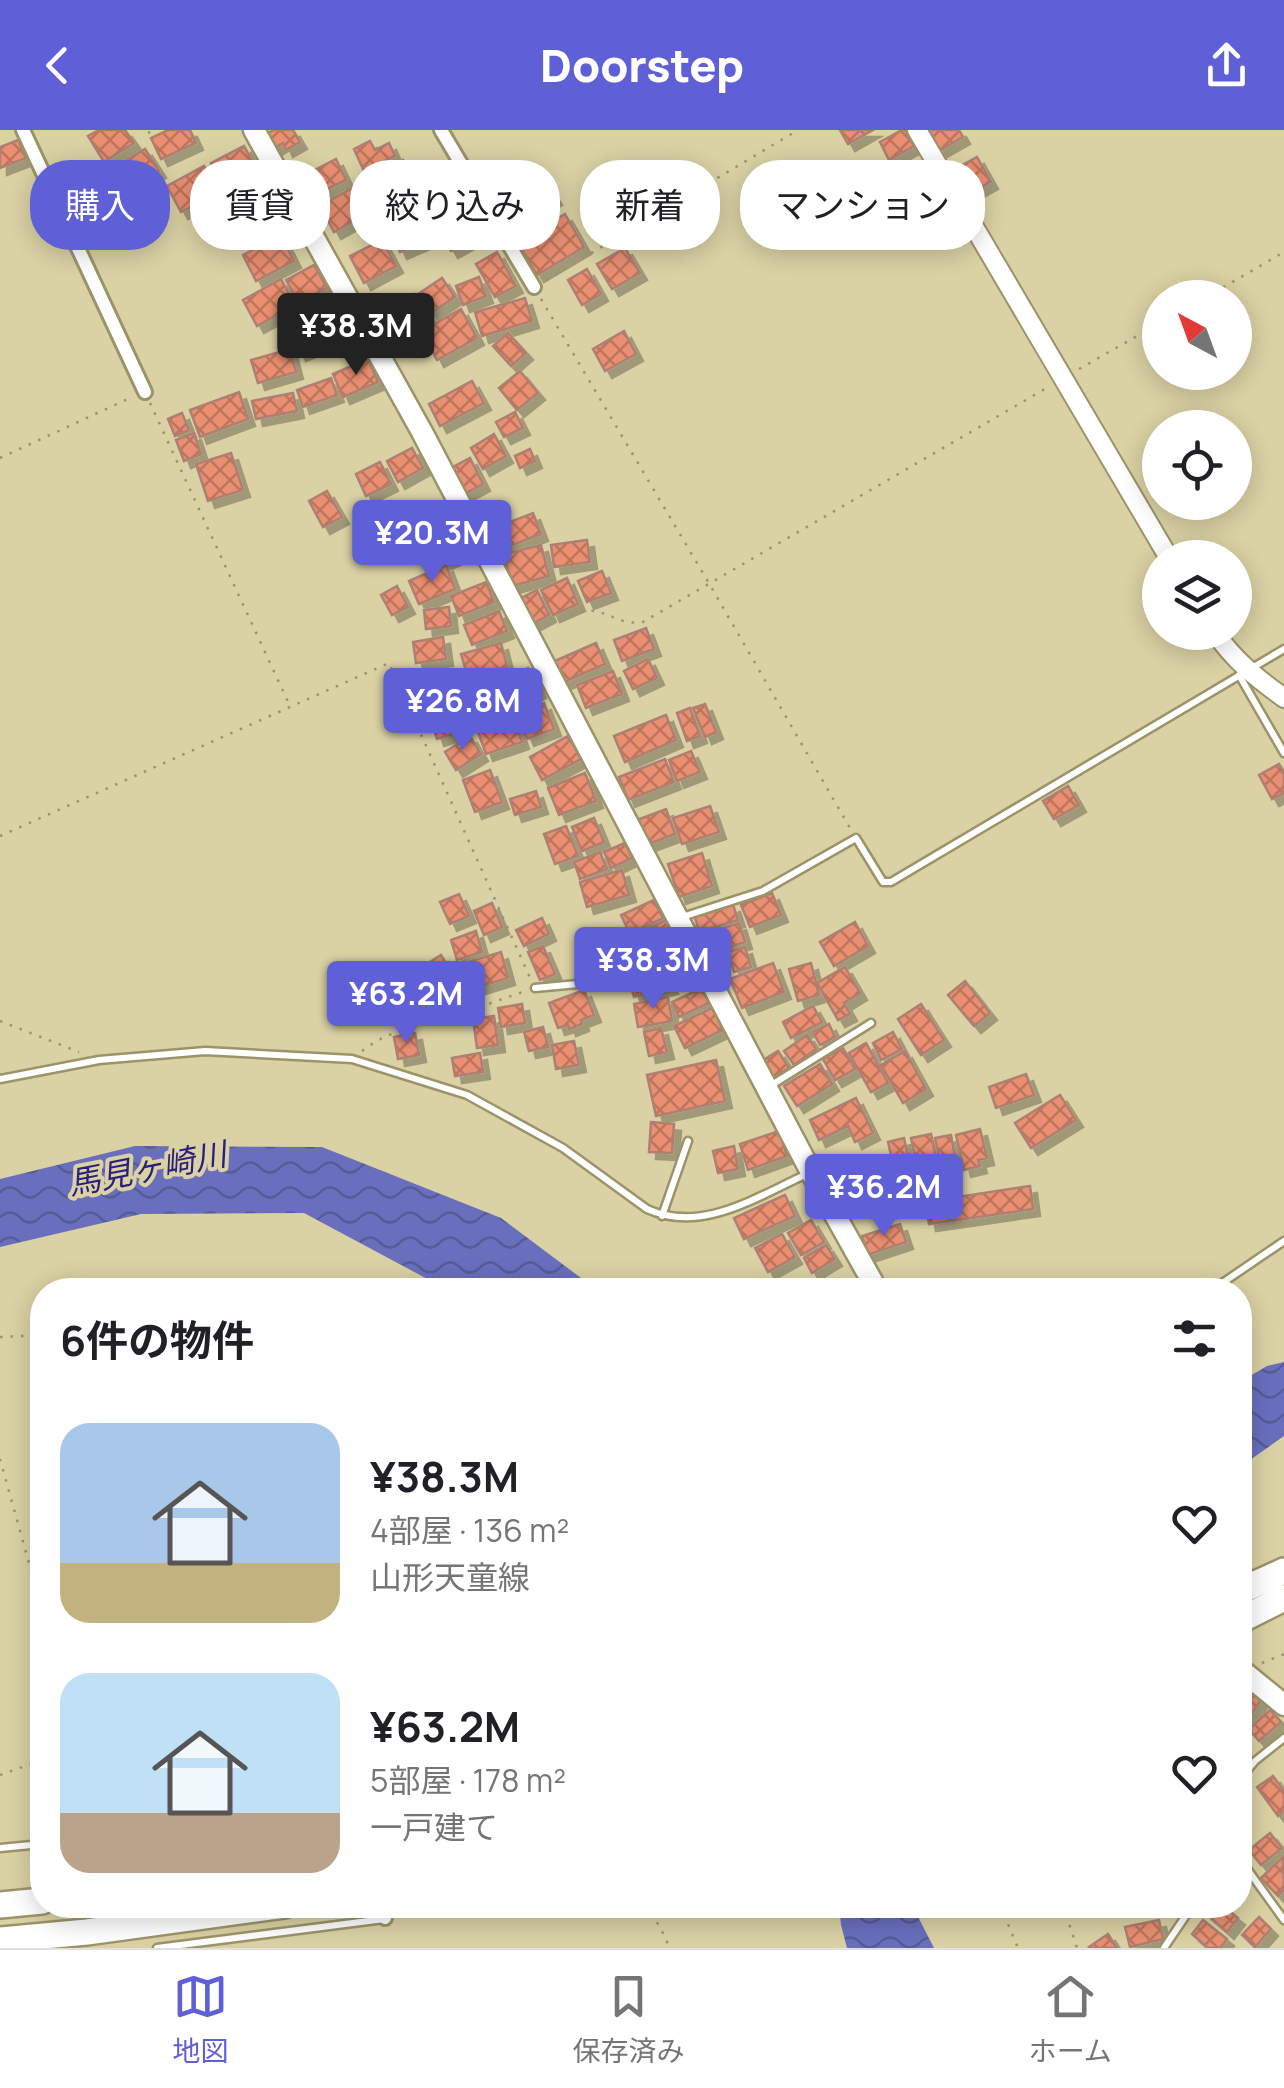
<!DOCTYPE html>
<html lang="ja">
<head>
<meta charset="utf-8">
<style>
  :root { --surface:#fff; --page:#f2f2f2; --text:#202124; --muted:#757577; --line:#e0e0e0; --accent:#5f60d8 }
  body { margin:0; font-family:Manrope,"Noto Sans JP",sans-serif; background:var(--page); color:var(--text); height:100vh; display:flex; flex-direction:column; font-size:38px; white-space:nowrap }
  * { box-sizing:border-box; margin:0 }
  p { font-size:32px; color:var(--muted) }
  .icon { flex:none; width:55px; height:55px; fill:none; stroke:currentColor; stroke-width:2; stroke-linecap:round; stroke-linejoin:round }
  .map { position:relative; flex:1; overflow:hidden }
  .sheet { position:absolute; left:30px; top:1148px; width:1222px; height:640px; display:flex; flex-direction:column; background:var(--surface); border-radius:40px; box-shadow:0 5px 25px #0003 }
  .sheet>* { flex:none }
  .top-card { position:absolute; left:30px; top:30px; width:1225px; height:90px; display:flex; gap:20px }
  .needle { width:65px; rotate:319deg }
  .buttons { position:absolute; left:1142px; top:150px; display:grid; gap:20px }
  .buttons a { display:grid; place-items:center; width:110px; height:110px; border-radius:50%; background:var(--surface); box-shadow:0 5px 25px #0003; font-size:50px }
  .price { position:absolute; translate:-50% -85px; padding:0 22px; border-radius:10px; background:var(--accent); color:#fff; font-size:32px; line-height:65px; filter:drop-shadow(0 2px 5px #0008) }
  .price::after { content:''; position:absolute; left:50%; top:60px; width:30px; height:22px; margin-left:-15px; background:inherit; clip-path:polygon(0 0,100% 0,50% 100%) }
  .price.active { background:#222; color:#fff }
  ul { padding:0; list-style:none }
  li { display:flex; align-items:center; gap:30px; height:250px; padding:0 30px }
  li span { display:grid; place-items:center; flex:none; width:280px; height:200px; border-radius:30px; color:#555 }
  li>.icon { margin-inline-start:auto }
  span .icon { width:120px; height:120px; fill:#fffc; stroke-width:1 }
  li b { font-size:42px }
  h2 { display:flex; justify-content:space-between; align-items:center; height:120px; padding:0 30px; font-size:42px }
  .pill { padding:0 35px; border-radius:40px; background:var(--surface); box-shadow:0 5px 25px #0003; font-size:35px; line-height:90px }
  .pill.active { background:var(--accent); color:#fff }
  header { display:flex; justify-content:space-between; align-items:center; height:130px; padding:0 30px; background:var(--accent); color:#fff; font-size:45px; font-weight:800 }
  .dock { display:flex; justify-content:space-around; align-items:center; height:140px; border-top:2px solid var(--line); background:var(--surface); font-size:28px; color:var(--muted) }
  .dock a { display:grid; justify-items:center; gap:5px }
  .dock .active { color:var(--accent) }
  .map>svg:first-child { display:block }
</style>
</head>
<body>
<header><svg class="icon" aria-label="back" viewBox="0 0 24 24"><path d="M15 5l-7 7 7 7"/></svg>Doorstep<svg class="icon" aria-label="share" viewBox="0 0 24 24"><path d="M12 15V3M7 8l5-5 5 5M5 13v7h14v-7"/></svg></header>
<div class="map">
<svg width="1284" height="1818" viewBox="0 0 1284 1818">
  <defs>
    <pattern id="water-waves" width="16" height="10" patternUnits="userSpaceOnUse" patternTransform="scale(2.5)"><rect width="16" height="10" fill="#696fbd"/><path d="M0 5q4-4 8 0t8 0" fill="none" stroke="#575b98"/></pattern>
    <pattern id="building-cross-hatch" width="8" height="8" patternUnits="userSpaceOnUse" patternTransform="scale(2.5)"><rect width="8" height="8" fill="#ea8f72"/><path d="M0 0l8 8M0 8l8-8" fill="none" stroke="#be755c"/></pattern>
    <filter id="shadow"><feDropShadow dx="7" dy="7" stdDeviation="0" flood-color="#0004"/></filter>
  </defs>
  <rect width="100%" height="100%" fill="#dad1a4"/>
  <path fill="url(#water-waves)" d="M135,1016L322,1017L501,1088L597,1160H448L304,1083L141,1084L0,1117V1049Z
    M1284,1232V1306L1240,1337V1252L1267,1236Z
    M839,1775H912L934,1818H847L841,1795Z"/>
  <path fill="url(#building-cross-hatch)" stroke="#ad8072" stroke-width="2.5" filter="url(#shadow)" d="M99,0H125L134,13L104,32L88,6Z
    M168,0H190L196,13L161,29L151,8Z
    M274,0H293L300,12L286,20L283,13L273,19L265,5Z
    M840,0H873L848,14Z
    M902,0H905L914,16L889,30L880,12Z
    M929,0H959L963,7L940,20Z
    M18,10L26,28L0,38V17Z
    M370,11L375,20L389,13L395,26L364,41L354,19Z
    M244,16L257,40L223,57L211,33Z
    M145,19L159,41L137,56L122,33Z
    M977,27L991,52L968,65L954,40Z
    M336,29L346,50L315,65L305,45Z
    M403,30L415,50L377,71L365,51Z
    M204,36L218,62L181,82L167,56Z
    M543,48L555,68L533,81L521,61Z
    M358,55L372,81L334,102L320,76Z
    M517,62L529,84L505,96L494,74Z
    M236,68L249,92L215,111L202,87Z
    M923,71L935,91L907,108L895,87Z
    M475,75L489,100L451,121L437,97Z
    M565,84L584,117L537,145L517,112Z
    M424,88L430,101L420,105L423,112L400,122L391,102Z
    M281,105L294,131L256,151L243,125Z
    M382,110L396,136L364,153L350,126Z
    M625,118L640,143L612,159L597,134Z
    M497,122L516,156L495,167L476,134Z
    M314,135L327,158L299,173L286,150Z
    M587,139L601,164L582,175L568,150Z
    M479,147L486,166L463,175L456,156Z
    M442,148L455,167L431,183L418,164Z
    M281,149L295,175L257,196L243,170Z
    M414,164L431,189L403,208L385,183Z
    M525,168L532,191L482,206L475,182Z
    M338,178L348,204L299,224L289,198Z
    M461,179L477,208L437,230L422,201Z
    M624,201L636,224L605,241L593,219Z
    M508,203L526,223L511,236L493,216Z
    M290,219L296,242L258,253L251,230Z
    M368,229L378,252L343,267L333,244Z
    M520,241L538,263L517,280L499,258Z
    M331,248L337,265L303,277L297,260Z
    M472,251L484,273L440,296L429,274Z
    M239,262L248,289L200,307L190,280Z
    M293,263L297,281L256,289L252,271Z
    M515,282L523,298L504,307L496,292Z
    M182,283L189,300L175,306L168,289Z
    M194,303L201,324L184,331L176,310Z
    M494,304L506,326L483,339L471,318Z
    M412,318L423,338L398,352L387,331Z
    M530,319L535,331L520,338L515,326Z
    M231,323L243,360L208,371L196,334Z
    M470,328L483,354L464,364L451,338Z
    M380,332L391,354L366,366L356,344Z
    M327,361L342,387L323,397L309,371Z
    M533,383L541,404L497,421L489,400Z
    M461,402L469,421L442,433L433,415Z
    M587,410L590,432L554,437L551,415Z
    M541,415L549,446L512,456L504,424Z
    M446,435L455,459L419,474L409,451Z
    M602,441L611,463L587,472L578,451Z
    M567,448L578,474L553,485L541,460Z
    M486,452L494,472L459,486L451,466Z
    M397,456L408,477L392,485L381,465Z
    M537,460L549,485L532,494L519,469Z
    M449,477L451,496L426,499L424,480Z
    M499,481L507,501L472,515L464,495Z
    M646,498L654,519L622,531L614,510Z
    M443,507L446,529L416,533L413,512Z
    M501,513L507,537L468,548L461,524Z
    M596,513L605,534L564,552L555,531Z
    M648,529L657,548L633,559L624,541Z
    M528,538L539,561L504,579L493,556Z
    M613,541L622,564L586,578L577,555Z
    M484,560L492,578L471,588L463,570Z
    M544,573L554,599L527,609L517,583Z
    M705,574L716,602L705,607L693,578Z
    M457,575L464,601L437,609L429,584Z
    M690,578L700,606L687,611L677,583Z
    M666,585L676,610L625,632L614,606Z
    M514,589L522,612L486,624L478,602Z
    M470,606L481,624L456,640L445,622Z
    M568,606L581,629L542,650L530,627Z
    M691,621L700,642L677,651L669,630Z
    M665,629L674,652L628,670L619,647Z
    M1279,634L1284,642V663L1272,669L1259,645Z
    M490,640L502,672L475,682L463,650Z
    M585,643L596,671L559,685L548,658Z
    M1068,656L1079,675L1054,689L1043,671Z
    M536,661L541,677L515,685L510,669Z
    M710,676L719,702L682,714L673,688Z
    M666,679L675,704L646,715L637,690Z
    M594,688L604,712L582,721L572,697Z
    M566,696L578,726L555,734L544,704Z
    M625,713L632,728L611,738L604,722Z
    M600,722L607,739L580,749L574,732Z
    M702,723L712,756L679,767L668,734Z
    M622,740L629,765L587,777L580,752Z
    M772,763L781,785L750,797L741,775Z
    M459,764L469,786L450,794L440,772Z
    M654,770L663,788L630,804L621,785Z
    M492,773L502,797L484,805L474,781Z
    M733,775L738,790L699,802L695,787Z
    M542,788L549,804L524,816L516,800Z
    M666,790L677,815L638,832L627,808Z
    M855,792L868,816L834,836L820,812Z
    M739,793L745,812L707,824L701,805Z
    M476,801L482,822L457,830L451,810Z
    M622,804L632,827L612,836L602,813Z
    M543,816L555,844L540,850L528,822Z
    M745,817L751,837L734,842L728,822Z
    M501,822L508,848L466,861L458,835Z
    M441,825L455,848L422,869L408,846Z
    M773,833L784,862L742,878L730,849Z
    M811,833L819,865L798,871L789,839Z
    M688,834L692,848L675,853L671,839Z
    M665,837L671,857L634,867L628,847Z
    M845,837L860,863L844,873L850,884L838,890L817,853Z
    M371,851L386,875L374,882L359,858Z
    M965,851L990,883L974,896L948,865Z
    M403,853L416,873L396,886L383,866Z
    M702,858L709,873L679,887L672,872Z
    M584,860L594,885L581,890L582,894L569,899L568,895L558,898L549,873Z
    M668,867L672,891L638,897L634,874Z
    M522,874L525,893L501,897L498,878Z
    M921,874L944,910L921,925L898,889Z
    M813,876L822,892L791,908L783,892Z
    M712,878L723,900L685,918L674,896Z
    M494,886L498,915L477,918L473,889Z
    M829,894L835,907L820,915L813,902Z
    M543,897L548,917L529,921L524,902Z
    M661,898L667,922L649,926L644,902Z
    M893,902L902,919L881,930L873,913Z
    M415,903L419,925L398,929L394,907Z
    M807,905L816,919L794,935L784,921Z
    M574,911L579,935L556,939L552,915Z
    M866,913L888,953L871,962L849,923Z
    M843,918L855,939L835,950L823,929Z
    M778,921L789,938L773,948L762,931Z
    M905,921L926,959L903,973L881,935Z
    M480,923L483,942L455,946L452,928Z
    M716,930L725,971L656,986L647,945Z
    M820,934L832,954L797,976L784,956Z
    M1026,944L1034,965L996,978L989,957Z
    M1060,965L1076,990L1031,1018L1015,993Z
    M856,968L873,1003L855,1012L848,996L819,1010L810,990Z
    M651,992L674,994L672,1023L649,1022Z
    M980,999L987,1028L978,1030L980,1036L964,1040L956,1005Z
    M779,1001L787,1026L748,1040L740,1014Z
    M931,1004L941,1051L921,1055L911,1008Z
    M951,1005L956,1033L941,1036L935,1008Z
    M904,1008L915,1056L899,1060L888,1012Z
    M734,1016L738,1039L718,1043L713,1021Z
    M1030,1056L1033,1079L929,1094L925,1072Z
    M785,1065L795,1086L744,1109L734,1088Z
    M811,1090L824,1112L801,1125L788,1103Z
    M900,1094L906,1112L867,1125L862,1106Z
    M782,1104L795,1127L768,1142L755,1118Z
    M826,1115L835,1129L812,1143L804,1128Z
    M1240,1554L1262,1568L1240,1602Z
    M1270,1580L1281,1592L1259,1611L1249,1599Z
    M1273,1646L1284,1661V1681L1278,1686L1257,1657Z
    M1270,1703L1282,1718L1261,1735L1249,1720Z
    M1283,1727L1284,1760L1278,1766L1261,1748Z
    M1212,1775H1222L1238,1788L1227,1802L1205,1783Z
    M1259,1787L1271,1799L1255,1817L1242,1805Z
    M1159,1790L1163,1809L1130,1817L1125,1797Z
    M1203,1790L1227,1809L1220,1818H1208L1192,1804Z
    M1108,1804L1117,1818H1090L1089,1817Z"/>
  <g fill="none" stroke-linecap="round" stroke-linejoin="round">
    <g stroke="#9c9469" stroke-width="11">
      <path id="lane" d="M1239,545L1284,623
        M682,787L763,761L856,708L883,752H891L1284,519
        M535,858L588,853L695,826
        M0,949L99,930L205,921L352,929L467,965L563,1018L647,1079C702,1104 756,1067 807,1044
        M770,956L871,893
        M662,1086L688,1011
        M1212,1160L1284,1111
        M1240,1649L1255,1631L1284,1608
        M0,1718L42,1714
        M1240,1729L1284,1790
        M157,1818L384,1789
        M1164,1818L1193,1775"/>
    </g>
    <g stroke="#9c9469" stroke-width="18">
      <path id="street" d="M23,0L145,262
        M441,0L534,157
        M383,1778L385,1788"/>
    </g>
    <g stroke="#9c9469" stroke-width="22">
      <path id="secondary" d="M917,0L1169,428
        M1215,502C1233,530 1258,549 1284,568"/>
    </g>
    <g stroke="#9c9469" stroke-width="25">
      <path id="primary" d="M254,0L422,302L811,1042L877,1160
        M1240,1539L1284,1575"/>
    </g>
    <g stroke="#9c9469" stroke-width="30">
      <path id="highway" d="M1240,1461L1284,1441
        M1240,1490L1284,1468
        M0,1775L42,1771
        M0,1810L87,1802L285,1775"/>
    </g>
    <path stroke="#9b9471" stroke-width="2.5" stroke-dasharray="2.5 8" stroke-linecap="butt" d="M148,3L154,0
      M546,150L798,0
      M1205,168L1284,122
      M541,169L710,455L850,698
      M1079,239L1160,193
      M150,273L289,574
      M0,328L130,268
      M571,485C603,471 614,497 643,492L1050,256
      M0,706L389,533L531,850
      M0,891L79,922
      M362,921C389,900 418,896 450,886C476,879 501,869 526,861
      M0,1207L42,1205
      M0,1329L42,1480
      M1262,1533L1284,1524
      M0,1645L42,1630
      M645,1775L660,1797L670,1818
      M1000,1775L1018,1818
      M1063,1775L1077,1818
      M397,1786L443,1775"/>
    <use href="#lane" stroke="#fff" stroke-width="6"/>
    <use href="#street" stroke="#fff" stroke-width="12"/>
    <use href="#secondary" stroke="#fff" stroke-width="18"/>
    <use href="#primary" stroke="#fff" stroke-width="20"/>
    <use href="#highway" stroke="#fff" stroke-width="25"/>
  </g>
  <g text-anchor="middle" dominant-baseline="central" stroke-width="8" stroke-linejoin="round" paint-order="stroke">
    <g font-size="32" font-style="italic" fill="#281e7b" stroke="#dad1a4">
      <text transform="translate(147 1038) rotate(-11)">馬見ヶ崎川</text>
    </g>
  </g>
</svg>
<div class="buttons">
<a><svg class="needle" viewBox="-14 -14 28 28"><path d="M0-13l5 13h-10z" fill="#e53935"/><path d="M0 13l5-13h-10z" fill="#757577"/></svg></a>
<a><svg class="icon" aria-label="locate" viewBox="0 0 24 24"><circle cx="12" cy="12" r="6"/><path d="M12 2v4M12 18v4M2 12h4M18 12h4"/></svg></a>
<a><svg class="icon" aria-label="layers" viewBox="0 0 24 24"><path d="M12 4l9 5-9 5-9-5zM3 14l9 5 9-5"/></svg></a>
</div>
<b class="price active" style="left:356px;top:248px">¥38.3M</b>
<b class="price" style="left:432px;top:455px">¥20.3M</b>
<b class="price" style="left:463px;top:623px">¥26.8M</b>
<b class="price" style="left:653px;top:882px">¥38.3M</b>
<b class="price" style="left:406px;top:916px">¥63.2M</b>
<b class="price" style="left:884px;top:1109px">¥36.2M</b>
<div class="top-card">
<a class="pill active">購入</a>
<a class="pill">賃貸</a>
<a class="pill">絞り込み</a>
<a class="pill">新着</a>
<a class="pill">マンション</a>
</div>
<section class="sheet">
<h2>6件の物件<svg class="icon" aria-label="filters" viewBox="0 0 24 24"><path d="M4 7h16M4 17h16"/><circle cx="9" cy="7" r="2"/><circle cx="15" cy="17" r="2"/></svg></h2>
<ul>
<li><span style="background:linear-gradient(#a9c7e8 70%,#c2b280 0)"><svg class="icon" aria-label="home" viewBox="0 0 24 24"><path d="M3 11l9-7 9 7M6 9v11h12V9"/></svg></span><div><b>¥38.3M</b><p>4部屋 · 136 m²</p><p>山形天童線</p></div><svg class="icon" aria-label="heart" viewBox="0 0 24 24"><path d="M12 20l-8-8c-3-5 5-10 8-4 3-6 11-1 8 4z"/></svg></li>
<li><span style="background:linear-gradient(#bfe0f5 70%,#b9a48a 0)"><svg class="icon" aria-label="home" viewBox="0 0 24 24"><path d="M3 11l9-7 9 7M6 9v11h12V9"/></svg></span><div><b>¥63.2M</b><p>5部屋 · 178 m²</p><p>一戸建て</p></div><svg class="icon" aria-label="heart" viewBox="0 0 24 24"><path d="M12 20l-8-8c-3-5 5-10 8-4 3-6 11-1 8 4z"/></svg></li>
</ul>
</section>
</div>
<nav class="dock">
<a class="active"><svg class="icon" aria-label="map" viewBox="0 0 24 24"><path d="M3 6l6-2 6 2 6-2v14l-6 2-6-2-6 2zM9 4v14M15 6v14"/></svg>地図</a>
<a><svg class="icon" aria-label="saved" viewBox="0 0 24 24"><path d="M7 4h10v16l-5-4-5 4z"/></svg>保存済み</a>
<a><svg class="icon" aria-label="home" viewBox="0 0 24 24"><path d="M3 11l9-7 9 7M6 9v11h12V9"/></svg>ホーム</a>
</nav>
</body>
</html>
